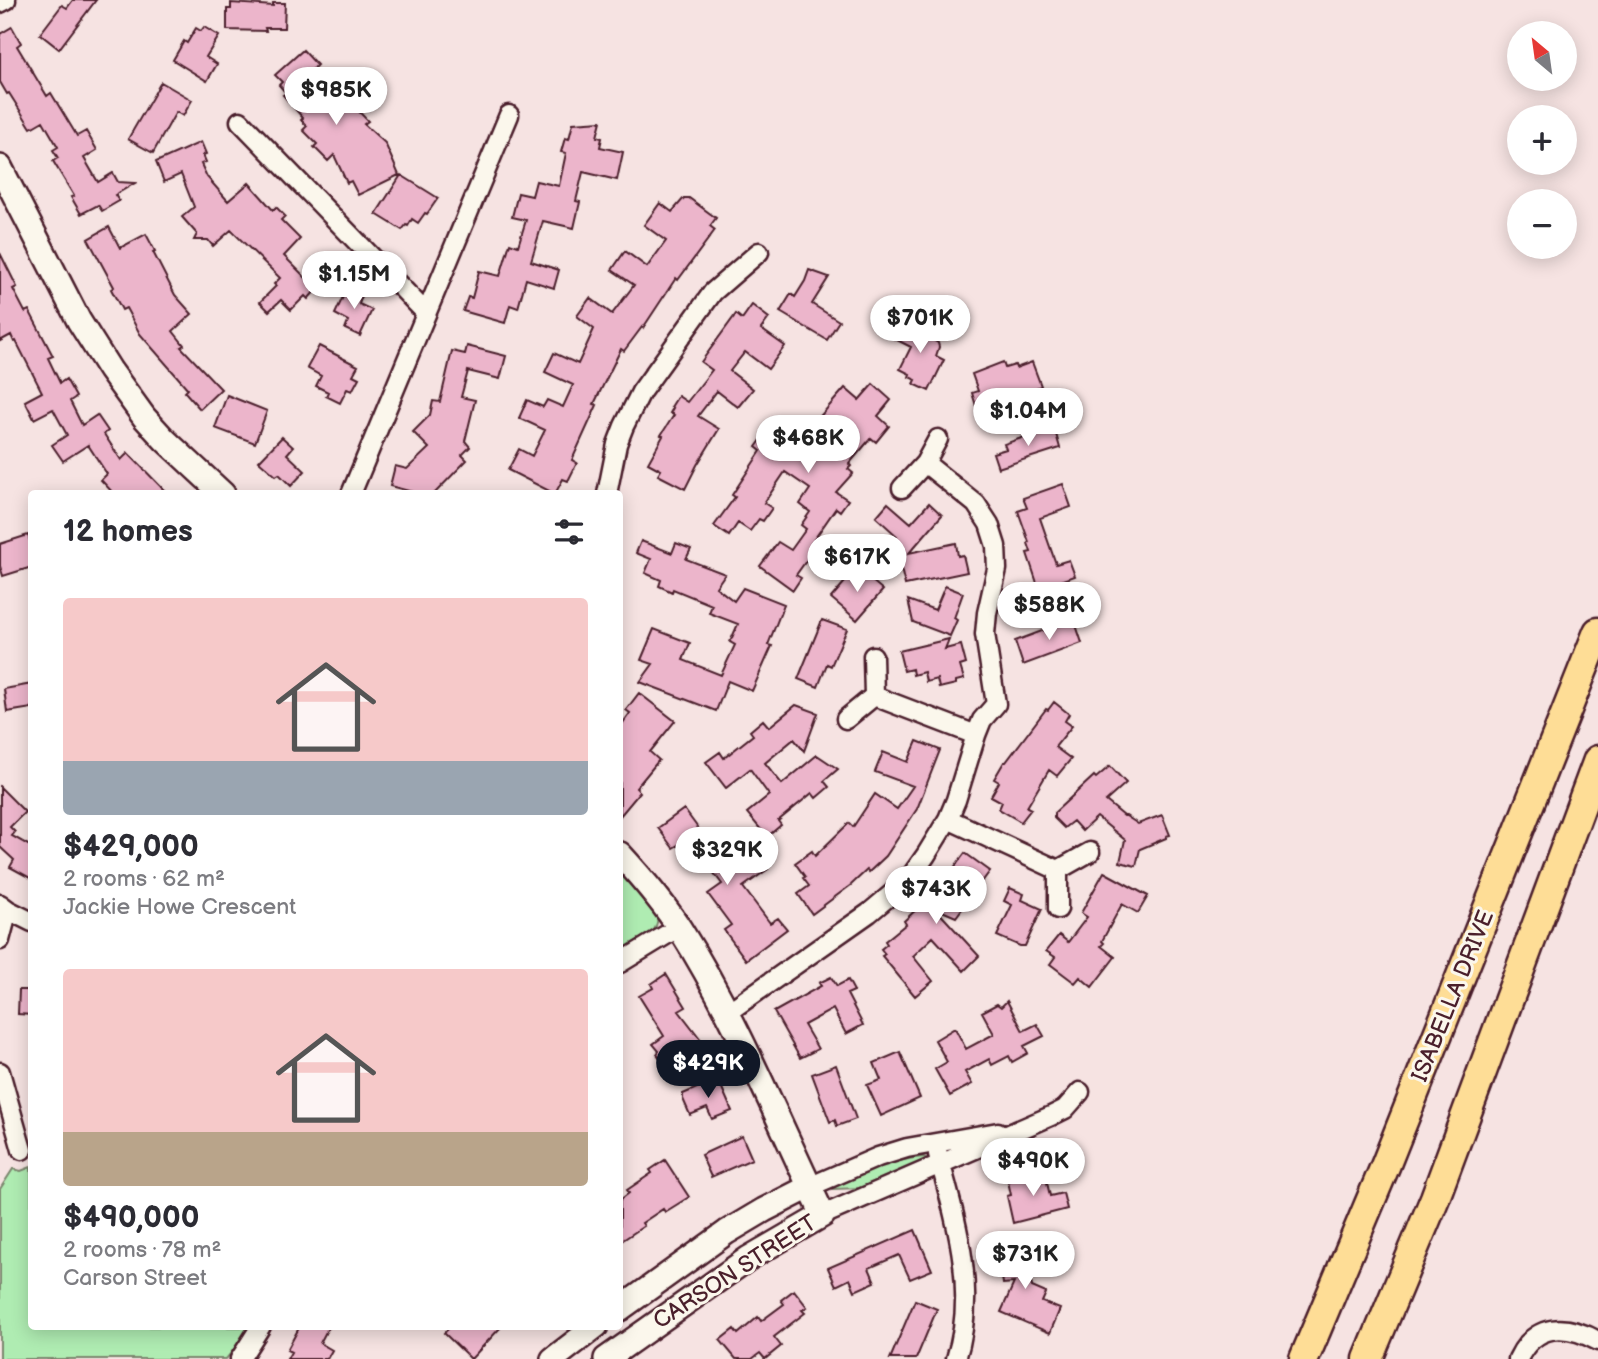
<!DOCTYPE html>
<html lang="en">
<head>
<meta charset="utf-8">
<style>
  :root { --surface:#fff; --page:#f2f2f3; --text:#2b2b33; --muted:#7c7c81; --accent:#111827 }
  body { margin:0; font-family:"Balsamiq Sans",sans-serif; background:var(--page); color:var(--text); height:100vh; display:flex; flex-direction:column; font-size:26px; white-space:nowrap }
  * { box-sizing:border-box; margin:0 }
  p { font-size:23px; color:var(--muted) }
  .icon { flex:none; width:38px; height:38px; fill:none; stroke:currentColor; stroke-width:2; stroke-linecap:round; stroke-linejoin:round }
  .map { position:relative; flex:1; overflow:hidden }
  .details { position:absolute; left:28px; top:490px; width:595px; height:840px; display:flex; flex-direction:column; background:var(--surface); border-radius:7px; box-shadow:0 4px 18px #0003 }
  .details>* { flex:none }
  .needle { width:46px; rotate:331deg }
  .controls { position:absolute; left:1507px; top:21px; display:grid; gap:14px }
  .controls a { display:grid; place-items:center; width:70px; height:70px; border-radius:50%; background:var(--surface); box-shadow:0 4px 18px #0003; font-size:35px }
  .price { position:absolute; translate:-50% -60px; padding:0 16px; border-radius:24px; background:#fff; color:#222; font-size:23px; line-height:46px; filter:drop-shadow(0 2px 4px #0008) }
  .price::after { content:''; position:absolute; left:50%; top:42px; width:21px; height:16px; margin-left:-10px; background:inherit; clip-path:polygon(0 0,100% 0,50% 100%) }
  .price.current { background:var(--accent); color:#fff }
  ul { padding:0; list-style:none }
  li { display:grid; align-content:center; gap:14px; height:371px; padding:0 35px }
  li span { display:grid; place-items:center; height:217px; border-radius:7px; color:#555 }
  li>.icon { margin-inline-start:auto }
  span .icon { width:126px; height:126px; fill:#fffc; stroke-width:1 }
  li b { font-size:30px }
  h2 { display:flex; justify-content:space-between; align-items:center; height:84px; padding:0 35px; font-size:30px }
  .map>svg:first-child { display:block }
</style>
</head>
<body>
<div class="map">
<svg width="1598" height="1359" viewBox="0 0 1598 1359">
  <rect width="100%" height="100%" fill="#f6e3e2"/>
  <filter id="ink" filterUnits="userSpaceOnUse"><feTurbulence type="fractalNoise" baseFrequency=".0143" numOctaves="2"/><feDisplacementMap in="SourceGraphic" scale="14" xChannelSelector="R" yChannelSelector="G"/><feConvolveMatrix kernelMatrix="1 2 1 2 8 2 1 2 1" color-interpolation-filters="sRGB"/></filter>
  <g filter="url(#ink)">
    <path fill="#afecb2" stroke="#7c866e" stroke-width="2" d="M620,867L657,911C662,936 637,944 620,955Z
      M923,1157L928,1159V1162L862,1188L833,1189L832,1186C862,1173 889,1160 923,1157Z
      M31,1167L32,1326L252,1327L243,1339L226,1359H0V1189L13,1169L21,1171Z"/>
    <path fill="#ecb5cb" stroke="#4a1f2b" stroke-width="2" d="M73,0H96L59,49L40,34L62,5L67,8Z
      M231,3L273,6V3H285L284,28H265L266,31L227,30V9H231Z
      M12,27L21,43L17,46L47,96L51,93L77,136L86,131L97,150L84,158L98,182L113,173L118,182L135,183L115,195L119,201L102,211L98,205L81,214L71,197L74,196L53,161L58,158L53,150L58,147L43,121L31,128L9,93L7,94L0,82V34Z
      M204,27L219,36L206,57L217,64L207,81L173,60L184,41L187,43L196,28L201,31Z
      M303,50L317,65L313,69L319,77L347,106L351,103L368,121L364,124L385,143L399,175L358,195L351,181L347,183L334,155L328,161L314,147L317,144L303,130L307,126L301,120L303,118L283,95L286,93L279,85L282,82L275,75Z
      M161,82L192,100L183,116L176,112L153,153L128,139Z
      M601,121L597,137L602,138L600,147L623,152L617,180L583,172L576,201L580,202L574,228L543,221L531,261L559,270L554,288L526,279L518,308L510,305L505,323L463,311L468,297L472,298L479,271L500,276L510,243L518,246L526,220L512,217L518,193L532,196L536,181L559,186L566,153L561,152L565,138L569,139L573,123Z
      M201,142L206,154L203,155L206,162L201,164L207,177L228,201L249,183L273,210L276,207L285,216L281,220L300,239L284,256L317,289L308,299L305,296L291,310L281,300L269,311L260,302L276,286L274,284L280,278L231,230L213,246L208,240H194L197,234L182,217L194,207L181,174L164,182L156,162Z
      M401,175L438,198L427,214L425,213L418,223L412,219L408,226L406,225L402,230L376,214Z
      M684,198H689L716,218L710,226L715,230L678,280L676,278L643,328L642,327L624,351L621,349L594,404L597,405L572,460L577,463L568,481L563,479L555,494L508,470L519,449L532,456L545,430L519,418L527,400L543,407L547,400L563,407L573,385L545,372L554,353L578,364L594,329L577,316L590,298L612,314L634,285L612,270L625,251L647,267L666,241L644,225L660,203L672,212Z
      M109,227L120,248L146,234L155,251L153,252L175,295L192,314L173,331L184,345L181,347L221,389L200,409L185,392L188,389L140,334L126,308L122,310L111,289L114,287L88,239Z
      M0,253L17,287L13,289L25,312L29,310L53,356L48,358L60,383L66,379L76,397L70,401L82,425L97,415L108,431L104,434L121,460L128,453L168,494H114L101,480L107,474L88,445L63,461L52,445L67,435L53,409L34,419L25,401L42,392L16,341L14,342L11,335L0,341Z
      M809,270L829,277L812,304L839,321L827,340L780,312L791,294L795,297L805,281Z
      M348,286L363,293L359,304L372,310L360,336L345,329L348,321L335,314Z
      M752,305L769,318L761,329L785,346L768,369L745,352L730,371L753,389L738,407L717,391L698,416L719,429L697,465L685,489L658,475L661,470L648,463L663,436L661,435L674,415L670,413L673,408L671,407L678,396L687,402L691,397L712,370L701,362L736,314L742,319Z
      M903,320L926,332L925,335L938,343L939,347L936,356L944,360L929,391L914,384L916,380L909,377L910,374L900,369L911,347L893,338Z
      M319,346L358,366L353,375L359,378L352,391L347,389L340,403L326,396L328,392L316,386L321,376L307,368Z
      M467,346L506,356L500,379L468,371L461,397L475,400L465,441L470,447L462,455L467,460L434,494H420L390,486L395,466L407,469L429,448L413,432L430,415L433,401L440,402L452,351L465,354Z
      M1003,362L1005,368L1015,365L1016,368L1032,362L1041,386L1023,393L1025,399L997,409L995,406L978,412L972,393L978,391L972,374Z
      M873,384L891,400L878,416L889,426L876,442L871,438L849,464L851,466L848,469L853,473L836,492L848,500L840,511L836,508L811,544L816,547L796,575L801,578L793,590L760,566L778,542L791,550L806,529L801,525L810,512L800,504L810,489L785,472L764,503L772,508L763,521L759,519L750,531L738,523L729,536L714,526L735,497L732,495L761,451L756,447L765,435L786,450L814,419L816,421L845,388L859,400Z
      M227,395L267,411L255,443L215,428Z
      M1054,427L1060,448L998,468L993,453L1006,449L1004,444Z
      M282,437L293,447L287,454L305,471L291,486L279,474L276,476L259,461Z
      M1063,484L1071,507L1040,518L1056,564L1069,560L1075,576L1039,589L1027,553L1031,552L1028,543L1029,542L1018,511L1027,508L1023,498Z
      M888,503L911,523L929,503L942,515L909,553L956,543L958,556L963,555L967,572L905,585L901,569L899,571L881,555L897,536L876,517Z
      M28,535L32,547V567L3,576L0,566V544Z
      M641,541L672,553L676,543L691,549L686,559L725,574L716,587L734,601L743,588L784,604L768,645L772,646L752,691L728,681L716,711L640,682L653,664L641,660L654,629L690,643L683,660L721,675L735,645L730,642L738,624L709,613L712,605L673,589L672,592L659,586L661,580L645,573L651,559L636,553Z
      M857,568L883,590L857,620L831,598Z
      M945,586L963,593L954,618L957,620L950,636L913,622L908,600L935,610Z
      M1074,619L1082,643L1023,665L1015,641Z
      M822,620L847,629L831,666L827,664L818,687L798,679Z
      M949,639L945,649L961,645L966,664L960,666L964,679L956,681V684L939,688L937,679L926,682L924,672L913,675L912,669L904,671L899,651Z
      M32,684V708L7,712L4,689Z
      M639,693L675,721L650,752L659,760L636,788L640,792L620,816V727L630,713L626,710Z
      M1054,702L1069,714L1065,721L1072,726L1055,747L1071,759L1057,776L1049,770L1027,807L1031,809L1021,822L999,809L1002,802L991,796L999,782L994,779L1004,762H1006L1046,709L1048,710Z
      M796,705L818,713L804,751L794,739L765,763L782,784L817,755L838,769L824,781L829,787L816,798L812,793L778,821L781,825L767,837L747,813L769,795L750,769L726,788L706,762L720,752L724,758L753,735L750,731L763,720L769,727Z
      M917,741L940,750L917,809L886,856L869,872L867,870L851,885L812,914L798,894L809,886L803,878L805,877L795,863L812,851L815,856L849,823L853,827L875,794L897,809L913,786L875,772L883,752L908,762Z
      M1110,766L1126,783L1106,801L1124,816H1126L1138,824L1162,815L1170,835L1166,836V838L1140,849L1136,866L1120,862L1125,840L1097,817L1082,831L1073,821L1064,828L1054,818V813L1094,776L1096,778Z
      M0,787L25,812L10,827L15,832L12,836L32,847V879L10,867L14,860L0,847Z
      M684,809L725,865L731,861L737,870L758,855L768,869L743,887L770,923L778,918L787,929L746,960L724,930L731,925L708,894L722,884L701,856L691,864L678,845L673,848L658,828Z
      M965,853L990,871L956,917L935,908L979,956L964,971L933,937L913,956L933,981L915,996L882,956L885,954L881,949L887,944L885,941L906,924L904,921L939,888Z
      M1104,872L1148,896L1138,913L1122,904L1102,941L1104,943L1101,946L1115,957L1092,987L1080,977L1075,983L1050,964L1055,957L1046,951L1059,935L1068,942L1087,917L1081,913Z
      M1010,888L1024,894L1022,900L1042,909L1025,946H1020L997,936L1012,905L1004,901Z
      M666,974L686,1007L679,1011L709,1050L689,1066L681,1055L666,1066L657,1054L659,1051L653,1044L664,1036L639,996L653,988L651,984Z
      M831,977L837,986L848,980L854,991L847,994L863,1025L846,1034L833,1009L804,1025L818,1049L800,1058L774,1012L821,986L819,983Z
      M19,990H32V1015L18,1014Z
      M1007,1001L1023,1031L1037,1024L1044,1036L1024,1046L1028,1053L1012,1062L1009,1056L992,1065L989,1059L965,1072L972,1084L950,1096L935,1069L947,1062L935,1040L955,1028L966,1049L994,1034L982,1012L997,1004L1001,1007Z
      M900,1052L920,1098L881,1116L867,1085L881,1080L874,1063Z
      M836,1065L856,1119L837,1126L835,1120L830,1122L812,1074Z
      M718,1079L732,1111L712,1119L707,1108L690,1115L683,1099V1094Z
      M742,1136L752,1159L711,1177L701,1155Z
      M665,1160L689,1197L665,1212L663,1209L642,1223L644,1226L620,1242V1200L629,1193L627,1190L652,1173L650,1170Z
      M1039,1169L1042,1179L1046,1178L1050,1196L1063,1193L1067,1209L1013,1223L1007,1196L1011,1195L1008,1181L1025,1177L1024,1172Z
      M915,1230L932,1270L910,1279L899,1255L869,1268L875,1282L855,1291L850,1279L836,1286L828,1268Z
      M1024,1240L1032,1287L1046,1293L1042,1302L1060,1309L1050,1333L1001,1312L1014,1283L1003,1284L1000,1262L1006,1261L1003,1244Z
      M794,1290L807,1307L802,1310L805,1313L774,1337L781,1346L765,1359L760,1353L752,1359H736L720,1340L734,1329L738,1334L758,1317L761,1321L784,1304L781,1300Z
      M915,1300L937,1309L916,1359H890Z
      M300,1326H329L320,1343L332,1350L327,1359H287L291,1352L287,1350Z
      M451,1326H502L471,1359L444,1333Z"/>
    <g fill="none" stroke-linecap="round" stroke-linejoin="round">
      <g stroke="#4a1f2b" stroke-width="23">
        <path id="minor" d="M0,3L6,0
          M240,121L426,313
          M902,488L925,463L938,439
          M351,494L509,115
          M607,494L617,444L624,426L641,392L713,292L759,252
          M874,696L976,735
          M846,719L874,696L873,656
          M948,819L1058,870
          M0,904L8,910L32,922
          M1058,909V870L1090,852
          M0,940L8,910
          M620,963L679,927
          M728,1012L869,913L900,887L914,872L926,855L948,819L956,800L976,735L982,720L996,704L985,634L987,613L997,569L996,546L989,524L976,504L925,463
          M0,1072L22,1150
          M938,1154C956,1221 978,1291 956,1359
          M809,1187L878,1157L907,1148L998,1132
          M823,1215L1051,1116L1065,1109L1080,1092
          M240,1359L261,1326
          M1518,1359C1535,1323 1566,1323 1598,1341"/>
      </g>
      <g stroke="#4a1f2b" stroke-width="28">
        <path id="tertiary" d="M0,167L79,321L110,370L144,417L165,440L223,494
          M620,1309L727,1232L764,1210L809,1187
          M553,1359L596,1326
          M606,1359L749,1258L823,1215C777,1119 737,1019 680,929C663,902 641,877 620,854"/>
      </g>
      <g stroke="#4a1f2b" stroke-width="33">
        <path id="primary" d="M1304,1359L1386,1164L1598,632
          M1368,1359L1435,1198L1598,760"/>
      </g>
      <use href="#minor" stroke="#fbf7ec" stroke-width="18"/>
      <use href="#tertiary" stroke="#fbf7ec" stroke-width="23"/>
      <use href="#primary" stroke="#fedd96" stroke-width="28"/>
    </g>
  </g>
  <g text-anchor="middle" dominant-baseline="central" stroke-width="6" stroke-linejoin="round" paint-order="stroke">
    <g font-size="23" fill="#4a1f2b" stroke="#fbf7ec">
      <text transform="translate(1453 996) rotate(-68)">ISABELLA DRIVE</text>
      <text transform="translate(735 1272) rotate(-33)">CARSON STREET</text>
    </g>
  </g>
</svg>
<div class="controls">
<a><svg class="needle" viewBox="-14 -14 28 28"><path d="M0-13l5 13h-10z" fill="#e53935"/><path d="M0 13l5-13h-10z" fill="#7c7c81"/></svg></a>
<a>+</a>
<a>−</a>
</div>
<b class="price" style="left:336px;top:127px">$985K</b>
<b class="price" style="left:354px;top:311px">$1.15M</b>
<b class="price" style="left:920px;top:355px">$701K</b>
<b class="price" style="left:1028px;top:448px">$1.04M</b>
<b class="price" style="left:808px;top:475px">$468K</b>
<b class="price" style="left:857px;top:594px">$617K</b>
<b class="price" style="left:1049px;top:642px">$588K</b>
<b class="price" style="left:727px;top:887px">$329K</b>
<b class="price" style="left:936px;top:926px">$743K</b>
<b class="price current" style="left:708px;top:1100px">$429K</b>
<b class="price" style="left:1033px;top:1198px">$490K</b>
<b class="price" style="left:1025px;top:1291px">$731K</b>
<section class="details">
<h2>12 homes<svg class="icon" aria-label="filters" viewBox="0 0 24 24"><path d="M4 7h16M4 17h16"/><circle cx="9" cy="7" r="2"/><circle cx="15" cy="17" r="2"/></svg></h2>
<ul>
<li><span style="background:linear-gradient(#f6c9c9 75%,#9aa5b1 0)"><svg class="icon" aria-label="home" viewBox="0 0 24 24"><path d="M3 11l9-7 9 7M6 9v11h12V9"/></svg></span><div><b>$429,000</b><p>2 rooms · 62 m²</p><p>Jackie Howe Crescent</p></div></li>
<li><span style="background:linear-gradient(#f6c9c9 75%,#b9a48a 0)"><svg class="icon" aria-label="home" viewBox="0 0 24 24"><path d="M3 11l9-7 9 7M6 9v11h12V9"/></svg></span><div><b>$490,000</b><p>2 rooms · 78 m²</p><p>Carson Street</p></div></li>
</ul>
</section>
</div>
</body>
</html>
